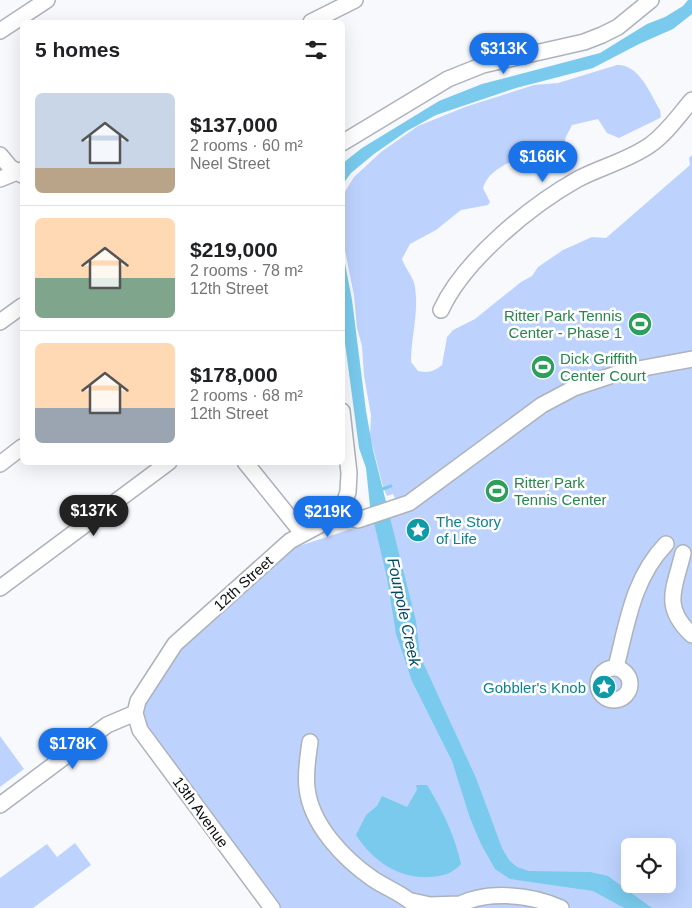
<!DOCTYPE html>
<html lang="en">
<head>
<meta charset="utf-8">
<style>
  :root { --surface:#fff; --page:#f2f2f2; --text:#202124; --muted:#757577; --line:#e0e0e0; --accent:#1a73e8 }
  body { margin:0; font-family:Arial,sans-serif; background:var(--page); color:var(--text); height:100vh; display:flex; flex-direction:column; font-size:19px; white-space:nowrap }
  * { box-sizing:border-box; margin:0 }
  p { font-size:16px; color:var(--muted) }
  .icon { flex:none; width:28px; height:28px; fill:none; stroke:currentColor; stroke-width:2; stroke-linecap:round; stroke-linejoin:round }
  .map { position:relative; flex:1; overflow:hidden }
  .sheet { position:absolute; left:20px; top:20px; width:325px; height:445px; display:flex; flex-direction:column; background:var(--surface); border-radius:8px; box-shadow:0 5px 20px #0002 }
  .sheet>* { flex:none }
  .tools { position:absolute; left:621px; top:838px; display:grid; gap:10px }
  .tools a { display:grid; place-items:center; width:55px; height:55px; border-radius:8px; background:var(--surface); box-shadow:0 5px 20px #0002; font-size:25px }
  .price { position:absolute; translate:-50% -42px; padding:0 11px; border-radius:18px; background:var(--accent); color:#fff; font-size:16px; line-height:32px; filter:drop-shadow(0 1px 2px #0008) }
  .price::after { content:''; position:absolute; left:50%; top:30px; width:15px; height:11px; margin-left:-8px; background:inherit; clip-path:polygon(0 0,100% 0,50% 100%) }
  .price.selected { background:#222; color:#fff }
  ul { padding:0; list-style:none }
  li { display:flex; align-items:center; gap:15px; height:125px; padding:0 15px }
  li+li { border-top:1px solid var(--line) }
  li span { display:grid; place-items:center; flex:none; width:140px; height:100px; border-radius:8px; color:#555 }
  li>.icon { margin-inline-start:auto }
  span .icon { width:60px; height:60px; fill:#fffc; stroke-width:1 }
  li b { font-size:21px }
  h2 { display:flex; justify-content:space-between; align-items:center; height:60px; padding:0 15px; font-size:21px }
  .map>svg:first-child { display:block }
</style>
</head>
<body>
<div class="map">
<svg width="692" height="908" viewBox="0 0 692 908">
  <rect width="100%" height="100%" fill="#f7f9fd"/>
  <path fill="#bdd3fe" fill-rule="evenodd" d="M617,65C639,64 650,93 660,110L661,117L658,119L619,138L607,133L598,119L572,125C570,130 566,135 565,140C563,151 567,171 546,168L529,157C511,160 488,170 483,188L490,202L488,205L461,210L436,230L410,244L402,259C405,268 414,278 415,287C419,313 411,337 411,362L418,371C429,373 433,372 442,365L447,337L453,330L475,319L521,282L532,276L538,267L563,250L592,237L606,238L690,165L689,158L692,155V908H280L149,730L145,724L143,709L177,653L186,642L293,548L397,514H402L393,494L387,496L383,487L370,436L371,415L364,376L362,346L357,328L354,295L343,241V195L354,177L381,152L418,126L465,107L534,85L558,83ZM630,846H668V884H630Z
    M0,736L24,769L0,787Z
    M75,843L91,865L33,908H0V878L47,844L57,857Z"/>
  <path fill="#79caed" d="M688,0H692V14L673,29L639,44L593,68L516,88L436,115L407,131L374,154L351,173L343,184V163L362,148L439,101L482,84L600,53L647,24L665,17L683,6Z
    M342,248L352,300L366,411L373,450L416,621L420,656L476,778L502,848L509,860L517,867L529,871L590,872L608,876L652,908H624L593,891L510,879L495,869L481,844L470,818L452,761L412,681L396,634L387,578L370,506L366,468L359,448L343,328Z
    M416,785H427C442,809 455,836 461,864C452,874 443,876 430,877C398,879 372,860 356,835L366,815L377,806L382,796L407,807L417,790Z"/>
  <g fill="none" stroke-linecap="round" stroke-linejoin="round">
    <path stroke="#79caed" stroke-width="3" d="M380,490L391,486"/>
    <g stroke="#adb2bb" stroke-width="18">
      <path id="minor" d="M311,22L355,0
        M0,31L47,0
        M342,143L448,79L483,65L584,42L602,35L618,27L651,0
        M0,155L10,167L22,175
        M0,179L22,170
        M441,310C464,260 530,206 578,179C601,167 629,160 650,145C667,133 679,115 692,100
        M0,322L22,306
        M245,462L303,534
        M0,464L22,447
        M338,515L358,520L409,503L542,405L574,388L622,372L692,359
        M683,553C675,588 661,606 692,635
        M0,588L169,462
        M616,667C627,624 633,578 666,544
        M598 684a16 16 0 1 1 32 0a16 16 0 1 1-32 0Z
        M310,742C308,757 305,773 307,788C311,825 344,859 373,879C388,889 406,895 418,908
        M0,805L107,725L135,713
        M412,901L430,905L460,904
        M272,908L140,730L135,713L138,701L175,644L290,541L331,519L342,509L348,492L349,473L342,411
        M453,908C484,889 530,894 561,908"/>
    </g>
    <use href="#minor" stroke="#fff" stroke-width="15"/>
  </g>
  <defs>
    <g id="stadium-disc" transform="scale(1.25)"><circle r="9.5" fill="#2e9e5b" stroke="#fff"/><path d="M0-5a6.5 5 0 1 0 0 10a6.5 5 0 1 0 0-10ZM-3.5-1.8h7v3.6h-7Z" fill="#fff"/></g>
    <g id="sight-disc" transform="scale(1.25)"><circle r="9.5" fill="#0f9aa8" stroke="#fff"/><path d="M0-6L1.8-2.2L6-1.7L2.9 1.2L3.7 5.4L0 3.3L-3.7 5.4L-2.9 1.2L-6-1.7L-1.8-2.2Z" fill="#fff"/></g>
  </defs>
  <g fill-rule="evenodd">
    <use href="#stadium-disc" x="640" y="324"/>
    <use href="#stadium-disc" x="543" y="367"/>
    <use href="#stadium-disc" x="497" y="491"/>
    <use href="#sight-disc" x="418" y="530"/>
    <use href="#sight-disc" x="604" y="687"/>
  </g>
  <g text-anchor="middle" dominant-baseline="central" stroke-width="5" stroke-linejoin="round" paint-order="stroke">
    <g font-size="15" fill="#27864d" stroke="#fff" text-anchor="start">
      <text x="622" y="315" text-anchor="end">Ritter Park Tennis<tspan x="622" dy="17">Center - Phase 1</tspan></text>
      <text x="560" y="358">Dick Griffith<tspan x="560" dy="17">Center Court</tspan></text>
      <text x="514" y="482">Ritter Park<tspan x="514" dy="17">Tennis Center</tspan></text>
    </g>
    <g font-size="15" fill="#0d838f" stroke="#fff" text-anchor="start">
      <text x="436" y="521">The Story<tspan x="436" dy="17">of Life</tspan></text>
      <text x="586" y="687" text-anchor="end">Gobbler's Knob</text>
    </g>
    <g font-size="15" fill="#0c0d10" stroke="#fff">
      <text transform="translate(243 583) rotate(-42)">12th Street</text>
      <text transform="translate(201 812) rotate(54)">13th Avenue</text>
    </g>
    <g font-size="16" font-style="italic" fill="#014b62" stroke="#fff">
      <text transform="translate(404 612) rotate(78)">Fourpole Creek</text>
    </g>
  </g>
</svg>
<div class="tools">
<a><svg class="icon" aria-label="locate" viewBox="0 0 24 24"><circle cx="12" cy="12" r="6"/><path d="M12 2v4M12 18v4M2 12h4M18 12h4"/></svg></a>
</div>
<b class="price" style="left:504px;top:75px">$313K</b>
<b class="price" style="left:543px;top:183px">$166K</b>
<b class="price selected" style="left:94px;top:537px">$137K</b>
<b class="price" style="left:328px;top:538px">$219K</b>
<b class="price" style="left:73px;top:770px">$178K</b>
<section class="sheet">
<h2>5 homes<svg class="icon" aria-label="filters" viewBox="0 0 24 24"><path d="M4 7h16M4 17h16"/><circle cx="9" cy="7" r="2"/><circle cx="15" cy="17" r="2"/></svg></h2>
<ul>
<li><span style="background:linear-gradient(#c9d6e8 75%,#b9a48a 0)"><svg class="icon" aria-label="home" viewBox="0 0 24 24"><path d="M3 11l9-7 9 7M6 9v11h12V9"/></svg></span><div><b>$137,000</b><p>2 rooms · 60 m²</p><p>Neel Street</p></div></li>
<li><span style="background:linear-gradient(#ffd9b3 60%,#7fa58c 0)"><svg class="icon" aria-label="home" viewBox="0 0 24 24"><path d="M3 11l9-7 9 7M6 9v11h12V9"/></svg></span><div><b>$219,000</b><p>2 rooms · 78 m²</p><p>12th Street</p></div></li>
<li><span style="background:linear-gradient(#ffd9b3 65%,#9aa5b1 0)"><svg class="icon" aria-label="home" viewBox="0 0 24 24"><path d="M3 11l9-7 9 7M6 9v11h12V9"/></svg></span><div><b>$178,000</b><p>2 rooms · 68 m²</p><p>12th Street</p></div></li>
</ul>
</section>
</div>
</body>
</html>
